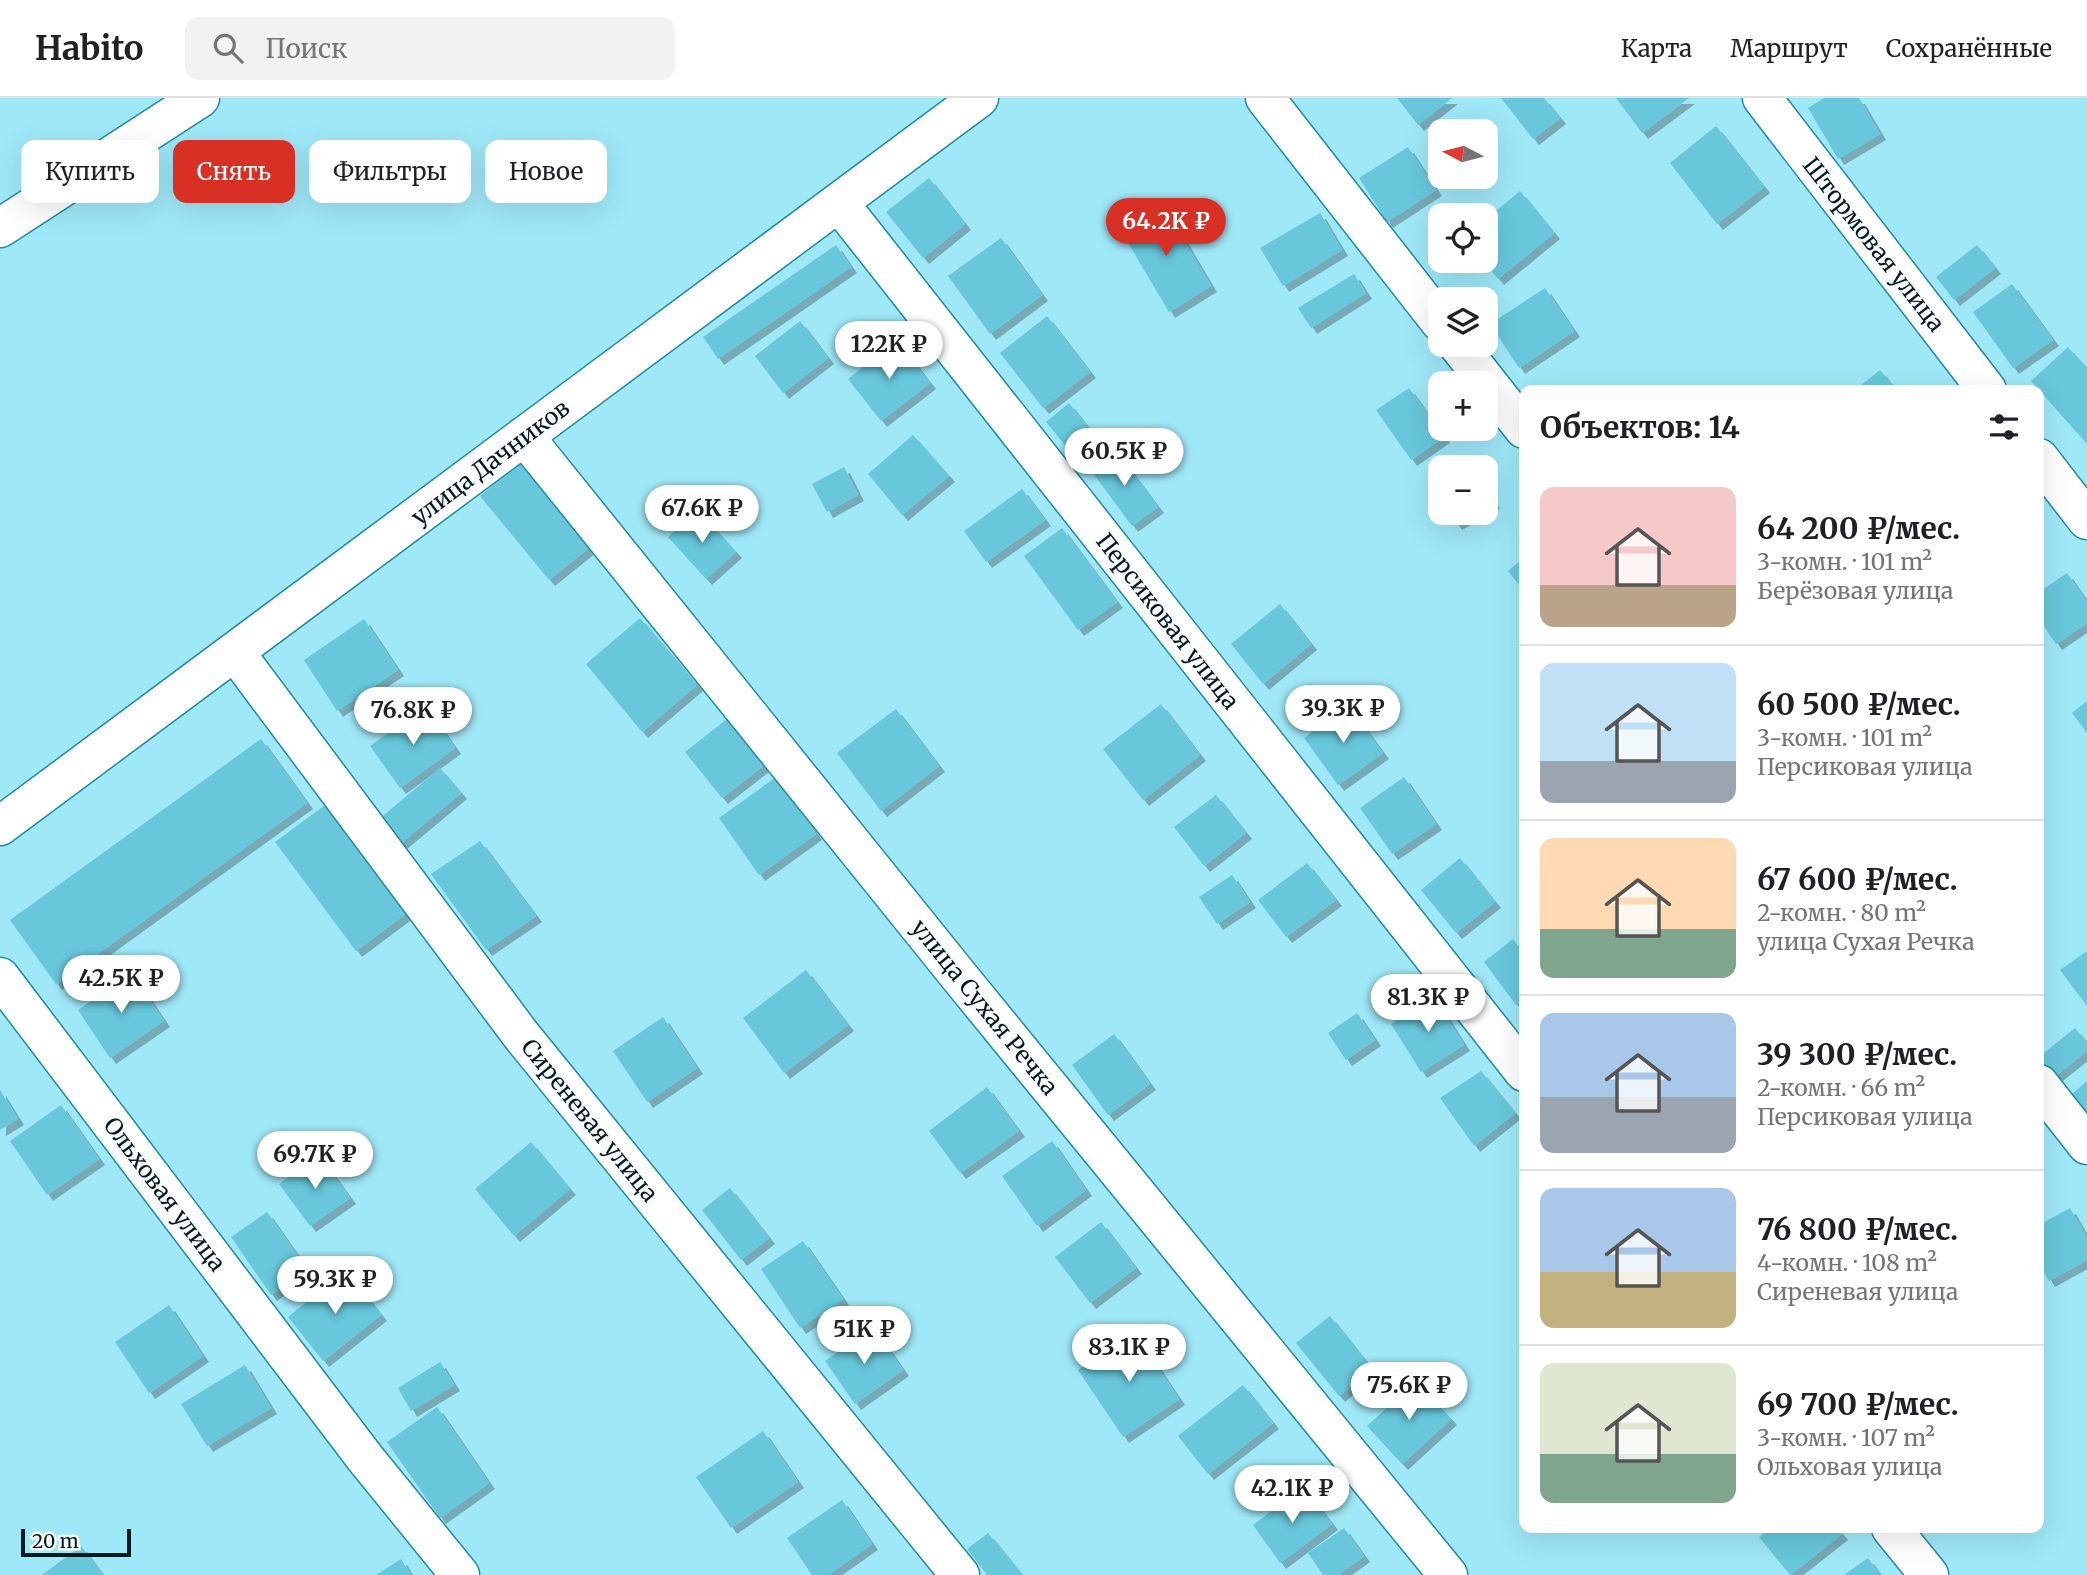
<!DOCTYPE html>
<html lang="ru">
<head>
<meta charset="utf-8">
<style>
  :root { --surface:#fff; --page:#f2f2f2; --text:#202124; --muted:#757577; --line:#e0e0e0; --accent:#d93025 }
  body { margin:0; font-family:Merriweather,serif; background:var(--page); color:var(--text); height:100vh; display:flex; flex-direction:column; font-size:26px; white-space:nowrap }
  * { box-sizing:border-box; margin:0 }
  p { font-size:23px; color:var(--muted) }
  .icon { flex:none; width:38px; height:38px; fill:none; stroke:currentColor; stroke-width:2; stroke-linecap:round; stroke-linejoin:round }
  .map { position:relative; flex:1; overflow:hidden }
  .drawer { position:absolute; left:1519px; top:287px; width:525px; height:1148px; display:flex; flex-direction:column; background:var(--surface); border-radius:14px; box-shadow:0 7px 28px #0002 }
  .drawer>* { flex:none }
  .banner { position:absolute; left:21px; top:42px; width:665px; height:63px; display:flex; gap:14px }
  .needle { width:46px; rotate:277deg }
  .buttons { position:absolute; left:1428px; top:21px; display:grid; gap:14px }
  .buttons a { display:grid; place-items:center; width:70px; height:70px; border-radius:14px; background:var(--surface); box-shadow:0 7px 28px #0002; font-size:35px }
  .scale { position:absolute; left:21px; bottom:18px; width:110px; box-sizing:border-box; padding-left:7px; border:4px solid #001b21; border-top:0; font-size:19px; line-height:24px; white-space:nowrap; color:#001b21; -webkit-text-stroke:5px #fbfbfb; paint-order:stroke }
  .price { position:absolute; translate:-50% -60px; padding:0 16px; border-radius:24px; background:#fff; color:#222; font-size:23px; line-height:46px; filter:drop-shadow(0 2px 4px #0008) }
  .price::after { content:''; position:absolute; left:50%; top:42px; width:21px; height:16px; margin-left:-10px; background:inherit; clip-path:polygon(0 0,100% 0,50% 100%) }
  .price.on { background:var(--accent); color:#fff }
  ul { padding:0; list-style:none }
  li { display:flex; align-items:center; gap:21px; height:175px; padding:0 21px }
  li+li { border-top:2px solid var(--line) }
  li span { display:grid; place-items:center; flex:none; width:196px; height:140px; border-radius:14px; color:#555 }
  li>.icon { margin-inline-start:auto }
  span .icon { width:84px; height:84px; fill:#fffc; stroke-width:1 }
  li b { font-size:30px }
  h2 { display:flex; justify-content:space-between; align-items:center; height:84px; padding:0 21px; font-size:30px }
  .pill { padding:0 24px; border-radius:14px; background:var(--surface); box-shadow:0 7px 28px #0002; font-size:24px; line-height:63px }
  .pill.on { background:var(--accent); color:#fff }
  header { display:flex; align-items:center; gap:42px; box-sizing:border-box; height:98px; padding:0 35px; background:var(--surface); border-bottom:2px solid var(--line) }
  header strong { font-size:33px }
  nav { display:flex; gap:38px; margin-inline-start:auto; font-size:24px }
  .search { width:490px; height:63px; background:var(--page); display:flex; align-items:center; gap:18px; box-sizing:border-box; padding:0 24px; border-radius:14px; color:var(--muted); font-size:26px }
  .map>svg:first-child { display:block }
</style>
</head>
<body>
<header>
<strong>Habito</strong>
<div class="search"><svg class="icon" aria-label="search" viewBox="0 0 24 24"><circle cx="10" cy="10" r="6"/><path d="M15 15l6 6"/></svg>Поиск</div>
<nav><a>Карта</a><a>Маршрут</a><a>Сохранённые</a></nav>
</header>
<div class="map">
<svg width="2087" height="1477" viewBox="0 0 2087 1477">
  <defs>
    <filter id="shadow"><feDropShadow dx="6" dy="6" stdDeviation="0" flood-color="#0004"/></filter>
  </defs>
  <rect width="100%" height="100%" fill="#9fe8f8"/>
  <path fill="#67c7db" filter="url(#shadow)" d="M1397,0H1452L1418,27Z
    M1501,0H1544L1560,20L1533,41Z
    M1616,0H1689L1642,35Z
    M1824,0H1859L1880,36L1838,61L1808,10Z
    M1716,28L1764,89L1717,126L1670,65Z
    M1408,49L1436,92L1387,124L1359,80Z
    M929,80L965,126L923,160L886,114Z
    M1520,93L1554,135L1498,181L1483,163H1486V121Z
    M1163,107L1211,188L1169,214L1121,133Z
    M1320,115L1342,152L1283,188L1260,150Z
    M1001,140L1042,197L990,236L948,178Z
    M836,147L851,169L718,261L703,239Z
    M1977,147L1995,170L1954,202L1936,179Z
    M1354,176L1366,195L1311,230L1298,210Z
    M2012,186L2053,242L2013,270L1973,214Z
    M1545,190L1574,233L1519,270L1490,226Z
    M1047,218L1090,274L1043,310L1000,255Z
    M800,223L828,260L783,295L755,258Z
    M897,242L930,285L881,323L848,281Z
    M2068,249L2087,270V346L2031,283Z
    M1880,272L1896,292H1855Z
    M1409,290L1444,339L1411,362L1376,312Z
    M1069,305L1091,333L1068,351L1046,324Z
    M913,337L949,378L902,417L868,376Z
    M1115,352L1158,409L1132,428L1090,371Z
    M525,360L595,445L549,482L480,398Z
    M844,369L858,397L827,414L812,386Z
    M1440,382V398L1434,386Z
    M1022,391L1045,422L986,464L964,433Z
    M1486,391L1494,405L1486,409Z
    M698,412L736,454L706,481L668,439Z
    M1449,415H1476L1456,426Z
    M1062,430L1117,504L1078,532L1024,458Z
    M1524,460V493L1508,473Z
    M2067,475L2087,504V525L2056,546L2039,521V494Z
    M1280,506L1311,546L1263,586L1231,546Z
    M640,520L697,587L642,634L586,566Z
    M364,521L398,572L337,613L304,562Z
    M2087,603V635L2072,615Z
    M1161,606L1200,657L1143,702L1103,651Z
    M1348,607L1383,655L1338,687L1304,640Z
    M426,608L455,650L400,690L370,648Z
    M896,611L939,668L881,713L837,655Z
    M732,617L768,664L722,700L685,654Z
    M261,641L307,705L56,886L10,822Z
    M440,670L461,695L400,746L379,721Z
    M776,679L816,736L759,777L719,720Z
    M1404,679L1436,726L1392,756L1360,710Z
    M1216,697L1246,735L1204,768L1174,729Z
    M332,702L412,811L356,853L275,744Z
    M480,743L536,818L486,852L431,776Z
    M1460,760L1495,804L1456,835L1421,792Z
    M1307,765L1336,802L1286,839L1258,802Z
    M1232,777L1250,804L1217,826L1199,799Z
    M1513,841L1524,856V901L1516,907L1484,864Z
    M2087,853V908L2060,872Z
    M806,872L848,927L784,975L743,920Z
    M132,875L164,923L110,960L78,912Z
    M1434,899L1464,947L1421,974L1391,926Z
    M1357,915L1375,942L1346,962L1328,935Z
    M663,919L697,970L647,1004L613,953Z
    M2075,930L2087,945V953L2053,980L2039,959Z
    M1114,936L1150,986L1108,1017L1072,967Z
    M1481,973L1515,1015L1474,1048L1440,1000Z
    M2087,983V1026L2065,1002Z
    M987,989L1019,1033L960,1075L929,1033Z
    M0,992L18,1021L0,1032Z
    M61,1007L99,1061L47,1097L10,1043Z
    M1052,1043L1086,1092L1037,1128L1002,1078Z
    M531,1044L570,1091L514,1138L475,1091Z
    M319,1057L350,1100L310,1128L279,1086Z
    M730,1090L769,1140L741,1162L702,1112Z
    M2070,1110L2087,1140V1162L2049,1183L2039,1166V1127Z
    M267,1114L307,1171L271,1197L231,1139Z
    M1101,1124L1136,1170L1090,1205L1055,1159Z
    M803,1143L843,1201L800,1230L761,1171Z
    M346,1172L381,1217L323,1263L288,1219Z
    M169,1207L203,1258L149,1295L115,1244Z
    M1330,1218L1372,1271L1339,1298L1296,1245Z
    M873,1229L903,1272L855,1306L825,1263Z
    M1134,1234L1179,1301L1123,1339L1078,1272Z
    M440,1264L454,1287L411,1313L398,1290Z
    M245,1267L271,1310L207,1348L181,1306Z
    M1416,1283L1451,1321L1402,1366L1367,1328Z
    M1243,1287L1273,1325L1208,1376L1178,1338Z
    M437,1309L489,1385L440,1420L387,1344Z
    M763,1333L798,1384L731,1430L696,1379Z
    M1304,1389L1332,1426L1280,1465L1253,1427Z
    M842,1402L872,1446L828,1477H812L787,1440Z
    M1344,1430L1364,1458L1338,1477H1323L1308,1455Z
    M1770,1430H1837L1842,1436L1790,1477L1759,1439Z
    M988,1435L1022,1477H987L967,1451Z
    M81,1448L103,1477H42Z
    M1868,1460L1880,1477H1844Z
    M401,1461L411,1477H376Z"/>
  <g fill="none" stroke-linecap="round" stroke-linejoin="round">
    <g stroke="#218b9e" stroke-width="41">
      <path id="minor" d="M1265,0L1440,224
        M1762,0L1987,292
        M839,105L1524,974
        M0,130L200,0
        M1458,247L1524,331
        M524,338L958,877L1448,1477
        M2039,360L2087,422
        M235,554L521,937L960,1477
        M0,728L979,0
        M0,879L365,1360L460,1477
        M2039,986L2087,1047
        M1891,1430L1929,1477"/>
    </g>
    <use href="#minor" stroke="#fff" stroke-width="38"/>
  </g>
  <g text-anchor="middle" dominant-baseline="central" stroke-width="5" stroke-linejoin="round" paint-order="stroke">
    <g font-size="23" fill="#001b21" stroke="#fbfbfb">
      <text transform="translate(1874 146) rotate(52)">Штормовая улица</text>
      <text transform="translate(490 364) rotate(-37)">улица Дачников</text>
      <text transform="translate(1168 523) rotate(52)">Персиковая улица</text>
      <text transform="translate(985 909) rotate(51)">улица Сухая Речка</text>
      <text transform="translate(590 1022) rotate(51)">Сиреневая улица</text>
      <text transform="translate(165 1096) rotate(53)">Ольховая улица</text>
    </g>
  </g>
</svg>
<div class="buttons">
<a><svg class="needle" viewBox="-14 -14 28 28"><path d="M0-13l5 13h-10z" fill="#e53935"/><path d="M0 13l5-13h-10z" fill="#757577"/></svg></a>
<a><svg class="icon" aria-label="locate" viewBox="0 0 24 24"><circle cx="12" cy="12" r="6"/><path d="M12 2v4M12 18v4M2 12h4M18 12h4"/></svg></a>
<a><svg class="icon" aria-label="layers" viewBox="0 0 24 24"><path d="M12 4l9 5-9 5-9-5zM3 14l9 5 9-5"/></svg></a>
<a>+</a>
<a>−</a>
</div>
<div class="scale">20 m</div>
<b class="price on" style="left:1166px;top:160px">64.2K ₽</b>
<b class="price" style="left:889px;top:283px">122K ₽</b>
<b class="price" style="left:1124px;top:390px">60.5K ₽</b>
<b class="price" style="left:702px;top:447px">67.6K ₽</b>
<b class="price" style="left:1343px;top:647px">39.3K ₽</b>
<b class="price" style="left:413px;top:649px">76.8K ₽</b>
<b class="price" style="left:121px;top:917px">42.5K ₽</b>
<b class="price" style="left:1428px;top:936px">81.3K ₽</b>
<b class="price" style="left:315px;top:1093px">69.7K ₽</b>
<b class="price" style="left:335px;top:1218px">59.3K ₽</b>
<b class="price" style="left:864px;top:1268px">51K ₽</b>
<b class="price" style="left:1129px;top:1286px">83.1K ₽</b>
<b class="price" style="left:1409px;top:1324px">75.6K ₽</b>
<b class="price" style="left:1292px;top:1427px">42.1K ₽</b>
<div class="banner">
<a class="pill">Купить</a>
<a class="pill on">Снять</a>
<a class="pill">Фильтры</a>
<a class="pill">Новое</a>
</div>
<section class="drawer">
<h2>Объектов: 14<svg class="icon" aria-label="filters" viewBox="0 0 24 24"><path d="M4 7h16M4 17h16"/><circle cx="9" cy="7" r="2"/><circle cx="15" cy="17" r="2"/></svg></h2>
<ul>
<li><span style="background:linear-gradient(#f6c9c9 70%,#b9a48a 0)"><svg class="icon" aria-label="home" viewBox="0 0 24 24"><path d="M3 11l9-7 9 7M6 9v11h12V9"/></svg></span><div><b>64 200 ₽/мес.</b><p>3-комн. · 101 m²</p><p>Берёзовая улица</p></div></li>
<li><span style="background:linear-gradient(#bfe0f5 70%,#9aa5b1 0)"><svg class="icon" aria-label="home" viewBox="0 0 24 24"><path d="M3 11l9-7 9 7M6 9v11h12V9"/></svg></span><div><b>60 500 ₽/мес.</b><p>3-комн. · 101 m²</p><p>Персиковая улица</p></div></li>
<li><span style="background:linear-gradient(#ffd9b3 65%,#7fa58c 0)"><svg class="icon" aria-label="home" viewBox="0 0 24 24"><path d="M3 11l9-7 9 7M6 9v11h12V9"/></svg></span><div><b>67 600 ₽/мес.</b><p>2-комн. · 80 m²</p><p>улица Сухая Речка</p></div></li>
<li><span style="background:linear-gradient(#a9c7e8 60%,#9aa5b1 0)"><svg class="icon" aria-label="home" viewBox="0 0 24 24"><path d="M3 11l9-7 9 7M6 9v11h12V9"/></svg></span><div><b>39 300 ₽/мес.</b><p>2-комн. · 66 m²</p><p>Персиковая улица</p></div></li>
<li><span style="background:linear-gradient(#a9c7e8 60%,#c2b280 0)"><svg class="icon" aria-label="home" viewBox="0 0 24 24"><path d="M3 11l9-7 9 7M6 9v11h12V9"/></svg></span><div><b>76 800 ₽/мес.</b><p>4-комн. · 108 m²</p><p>Сиреневая улица</p></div></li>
<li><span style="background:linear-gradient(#dfe7d0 65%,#7fa58c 0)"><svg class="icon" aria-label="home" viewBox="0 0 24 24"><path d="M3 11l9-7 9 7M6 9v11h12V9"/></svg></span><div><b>69 700 ₽/мес.</b><p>3-комн. · 107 m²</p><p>Ольховая улица</p></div></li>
</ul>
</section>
</div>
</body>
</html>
